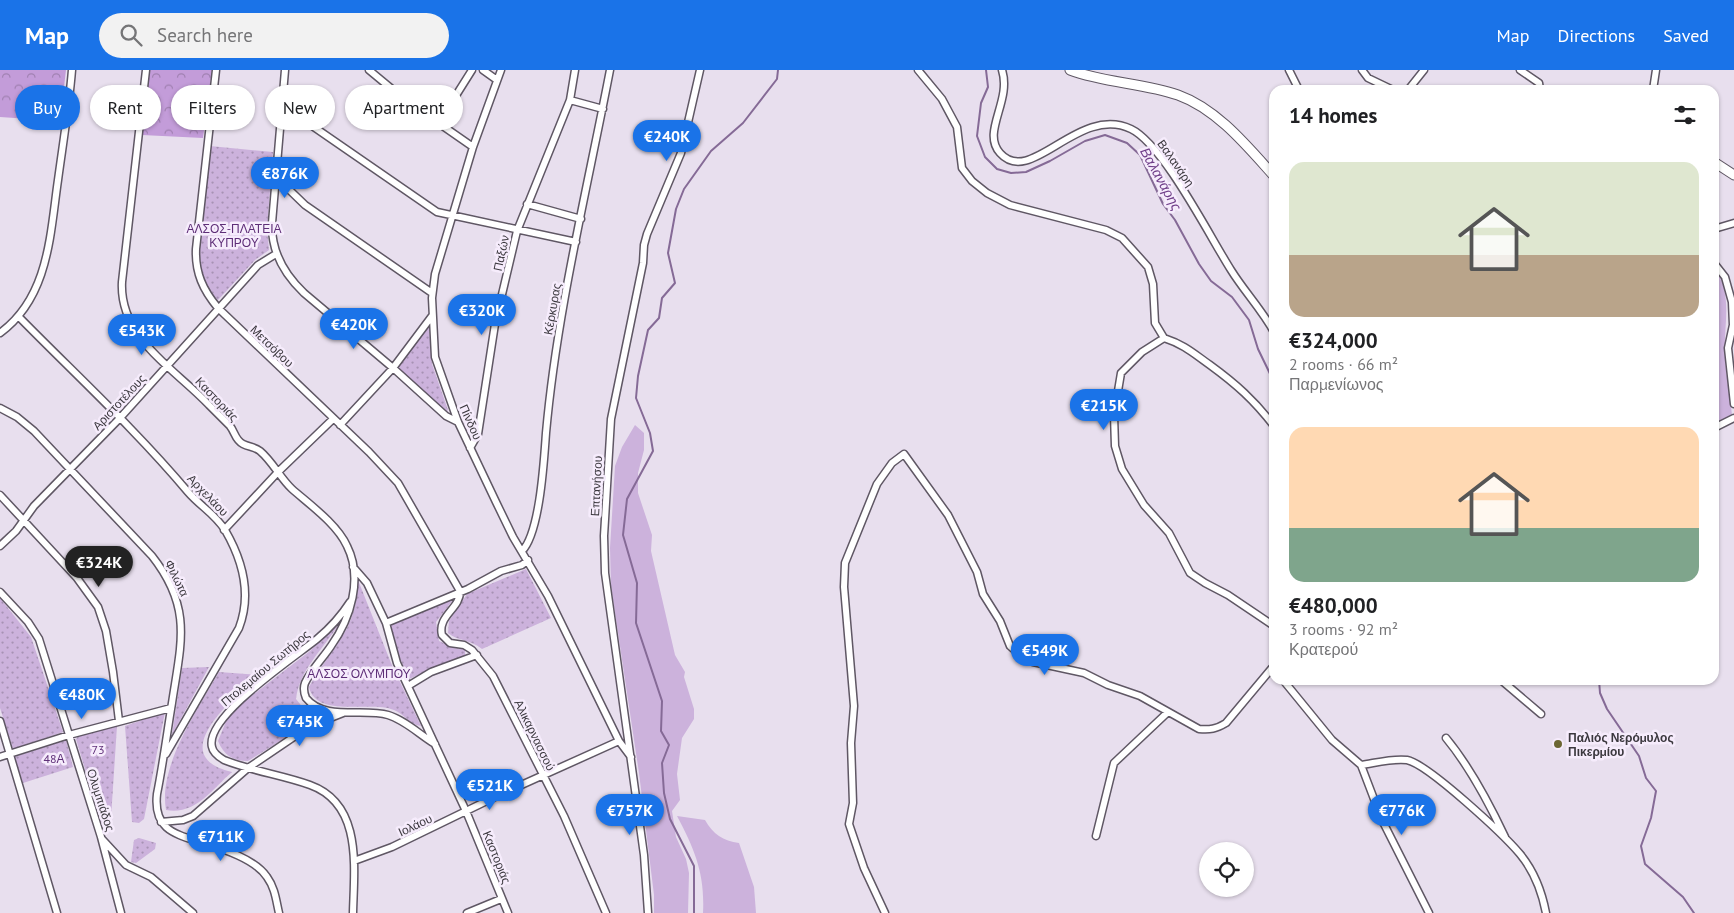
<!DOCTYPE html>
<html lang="en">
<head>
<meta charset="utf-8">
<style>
  :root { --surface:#fff; --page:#f2f2f2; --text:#202124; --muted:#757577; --accent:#1a73e8 }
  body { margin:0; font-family:"PT Sans",sans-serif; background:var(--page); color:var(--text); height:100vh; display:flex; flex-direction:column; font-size:19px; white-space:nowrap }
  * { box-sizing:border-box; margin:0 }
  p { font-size:16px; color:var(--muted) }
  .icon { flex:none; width:28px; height:28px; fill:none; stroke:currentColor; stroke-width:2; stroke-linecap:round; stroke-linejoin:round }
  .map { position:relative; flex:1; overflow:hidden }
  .details { position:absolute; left:1269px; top:15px; width:450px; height:600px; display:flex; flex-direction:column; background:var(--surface); border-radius:15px; box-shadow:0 1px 4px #0004 }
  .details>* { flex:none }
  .hud { position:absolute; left:15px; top:15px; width:475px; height:45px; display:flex; gap:10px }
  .fabs { position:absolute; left:1199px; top:772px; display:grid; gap:10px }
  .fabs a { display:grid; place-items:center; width:55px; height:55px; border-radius:50%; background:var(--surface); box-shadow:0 1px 4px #0004; font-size:25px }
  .price { position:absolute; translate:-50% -42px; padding:0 11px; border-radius:18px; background:var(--accent); color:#fff; font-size:16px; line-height:32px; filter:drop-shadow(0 1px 2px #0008) }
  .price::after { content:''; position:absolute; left:50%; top:30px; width:15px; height:11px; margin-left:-8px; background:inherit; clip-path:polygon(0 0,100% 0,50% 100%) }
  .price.on { background:#222; color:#fff }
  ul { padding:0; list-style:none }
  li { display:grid; align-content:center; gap:10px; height:265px; padding:0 20px }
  li span { display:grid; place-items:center; height:155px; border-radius:15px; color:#555 }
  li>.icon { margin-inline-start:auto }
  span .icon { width:90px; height:90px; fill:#fffc; stroke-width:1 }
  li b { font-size:21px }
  h2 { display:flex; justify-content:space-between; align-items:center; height:60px; padding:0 20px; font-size:21px }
  .chip { padding:0 18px; border-radius:22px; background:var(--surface); box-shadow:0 1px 4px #0004; font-size:18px; line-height:45px }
  .chip.on { background:var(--accent); color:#fff }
  header { display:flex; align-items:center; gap:30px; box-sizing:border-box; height:70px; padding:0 25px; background:var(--accent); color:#fff }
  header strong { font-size:24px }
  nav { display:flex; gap:28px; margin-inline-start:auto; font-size:18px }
  .search { width:350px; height:45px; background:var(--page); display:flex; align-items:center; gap:12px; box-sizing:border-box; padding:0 18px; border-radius:28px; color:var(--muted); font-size:19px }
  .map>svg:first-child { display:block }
</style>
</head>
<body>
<header>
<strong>Map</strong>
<div class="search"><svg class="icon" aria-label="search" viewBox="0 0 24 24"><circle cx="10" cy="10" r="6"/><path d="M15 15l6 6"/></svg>Search here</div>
<nav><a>Map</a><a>Directions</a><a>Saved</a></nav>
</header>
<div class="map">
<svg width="1734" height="843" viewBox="0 0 1734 843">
  <defs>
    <pattern id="forest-crowns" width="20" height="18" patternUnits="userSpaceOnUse" patternTransform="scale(1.25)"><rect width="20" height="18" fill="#c39cd9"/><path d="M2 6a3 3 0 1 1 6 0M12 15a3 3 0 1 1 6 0" fill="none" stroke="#a080b1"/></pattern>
    <pattern id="park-dots" width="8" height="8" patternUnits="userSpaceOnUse" patternTransform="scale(1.25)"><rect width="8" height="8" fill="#ccb2dc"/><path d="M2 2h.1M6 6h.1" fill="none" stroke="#a792b4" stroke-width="1.8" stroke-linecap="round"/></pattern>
  </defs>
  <rect width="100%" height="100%" fill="#e8dfee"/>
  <path fill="#ccb2dc" d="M1714,198C1734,223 1723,256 1725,287C1726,306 1730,326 1732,345L1714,354Z
    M635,355L644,363V380L638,403V423L652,465L651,481L675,585L685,602L684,607L694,639V649L682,668L677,704L680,730L672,741L676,767L686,789L689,803L688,843H654V825L639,703L611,516L610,478L615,396L622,377Z
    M677,746L705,750C713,764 723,771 739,773L754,817L756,843H703C705,804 695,780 677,746Z"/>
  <path fill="url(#forest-crowns)" d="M0,0H66L60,51L0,47Z
    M150,0H212L203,68L142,65Z"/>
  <path fill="url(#park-dots)" d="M210,76L273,82L267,159L269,180L255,190L218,230C210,225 202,210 201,200C197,161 206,115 210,76Z
    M429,257L432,294L448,340L446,342L397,297Z
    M526,499L551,548L482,579C470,569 457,571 448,563L449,551L467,524Z
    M358,510L391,593L421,656C410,655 404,644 394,640C371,630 316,649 309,617C332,576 357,562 358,510Z
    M0,528L31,567L63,662L13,679L0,638Z
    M451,529L453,530L436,552L439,571L454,578L465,579V585L409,609L398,584L391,555Z
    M339,554C324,578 299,600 296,629L304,639L322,645L248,691C232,691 224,685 218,671L227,649L245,631L310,581Z
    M209,597L172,665L182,598Z
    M219,602L258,605C234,628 163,686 232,702C211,720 196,745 166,740C158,696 198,639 219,602Z
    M165,642L144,749L139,753L132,752L125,656Z
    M117,656L111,748L102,756L76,669L79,665Z
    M66,670L73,697L23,713L14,687Z
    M139,768L156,773L155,779L136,793L131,792L134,770Z"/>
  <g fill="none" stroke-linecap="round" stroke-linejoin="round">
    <path stroke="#856a96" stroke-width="2" d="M986,0L988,17L981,33L977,66L985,87L997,99L1011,103L1026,102L1050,91L1085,71L1105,65L1127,73L1140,85L1163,134L1175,150L1199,194L1211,211L1232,227L1249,250L1258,279L1274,312
      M1599,610L1600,623L1607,639L1639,686L1646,708L1656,721L1651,748L1641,776L1645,794L1683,827L1694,843
      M694,843V796L670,749L664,723L662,693L669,675L661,661L662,631L636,553L637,513L623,465L627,429L653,381L650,363L636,328L638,306L648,260L659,248L662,228L675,213L668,183L676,139L684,119L711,81L743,53L777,9L778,0"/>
    <g stroke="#5f5764" stroke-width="9">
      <path id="street" d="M146,0L122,212C119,268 175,299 209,335C216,342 223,349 230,356C235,362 235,370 243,374C249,377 255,377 260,381C273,392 280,408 292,419C309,434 337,454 347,476C363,508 351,548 331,576C323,588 311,600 305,613C303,618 304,623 306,628C324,651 364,638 388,645C405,650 420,665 435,674
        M216,0L196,179C195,203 203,220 218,238L369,382L398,413L460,521C461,538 437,546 442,565L450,573L464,575L472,580L493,606L564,746L606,843
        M285,0L272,153C271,181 283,203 304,223L393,298L446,346L458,352
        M369,0L404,29L473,77
        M483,0L497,10
        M501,0L473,77L435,204L432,228L435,287L458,352L496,432L513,467L548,526L619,671L631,687
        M918,0L942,29L957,57L962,98L972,111L987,123L1010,135L1106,160L1122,168L1148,197L1153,214L1155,253L1164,268
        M1002,0C1012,31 981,62 1000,83C1031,118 1078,34 1131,59C1163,74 1210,167 1231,200C1244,221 1262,240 1274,262
        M1289,0L1299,20
        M1362,0L1368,8L1393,20
        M1520,0L1539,13L1540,20
        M1408,20L1424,0
        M1653,20L1656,0
        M570,30L603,39
        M282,35L437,142L576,172
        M438,54L472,0
        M276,107L305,135L432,223
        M527,134L581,149
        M1714,159L1734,153
        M1714,193L1725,207L1732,232L1733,255L1728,278L1734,334
        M19,247C76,305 136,360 188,422C200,436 215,444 225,460C243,491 252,524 239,558L166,684
        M0,263C49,227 50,165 58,110C63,73 69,37 72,0
        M0,338L17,347L34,361L152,486C193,538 181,573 172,633C167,663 163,694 157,724C153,760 175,764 203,773C223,779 255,789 267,807C275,818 276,830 279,843
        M340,355L393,298L432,246
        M1274,356C1254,330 1236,314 1210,295C1193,283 1185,275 1164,268L1142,282L1121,303L1114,345L1115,376L1122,399L1144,435L1169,463L1190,503L1205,513L1228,525L1274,556
        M1714,358L1734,348
        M470,378L478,364L495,254L517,161L570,30L575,0
        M0,425L77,508L98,537L106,561L113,602L119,651
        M224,460L278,402L333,349
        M0,476L16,461L34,436L120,348L258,195L276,184
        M522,481C540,463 544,390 546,363C557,241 587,120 610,0
        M353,497L367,513L386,553L397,593L466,741L508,843
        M0,522L28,552L39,569L101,767L121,843
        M350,532C341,546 329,559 317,569C295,587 204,647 212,677C213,683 219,687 224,690C252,701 282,705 310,715C363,734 354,798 353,843
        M386,553L468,519L501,501L522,495L528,490
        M1283,610L1332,670L1361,695C1375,693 1393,688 1407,690C1428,694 1504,765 1520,784C1534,801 1542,822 1546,843
        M1501,610L1541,644
        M408,616L431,602L477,585
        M0,651L57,843
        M1446,668C1470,697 1489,733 1505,767
        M0,687L69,665L171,638
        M1361,695L1382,750L1429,843
        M161,752L183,750L193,746L248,698L310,656L343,643
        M1096,766L1114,693L1168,642
        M102,769L126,795L151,807L193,843
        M354,791L392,777L497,726L619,671
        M467,843L501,829
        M648,843L644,785L605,503L604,466L611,349L643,193L644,175L647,164L681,83L700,0
        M885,843L864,798L849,754L853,733L851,673L854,636L844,517L845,493L877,414L892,393L904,384L948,445L977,502L983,524L1000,551L1010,576L1019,584L1033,592L1084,603L1108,615L1140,626L1199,659C1210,660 1216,659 1226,653L1272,598L1274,599"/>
    </g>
    <g stroke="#5f5764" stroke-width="11">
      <path id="secondary" d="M1070,0C1105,13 1143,13 1178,25C1217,39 1247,76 1274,106
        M1714,92L1734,105"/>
    </g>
    <use href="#street" stroke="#fff" stroke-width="6"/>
    <use href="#secondary" stroke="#fff" stroke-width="9"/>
  </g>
  <circle fill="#6c6633" stroke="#f6ecfc" stroke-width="2" cx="1558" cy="674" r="5"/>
  <g text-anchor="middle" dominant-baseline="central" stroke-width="5" stroke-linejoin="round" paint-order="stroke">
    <g font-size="12" fill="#3b383e" stroke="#f6ecfc">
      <text transform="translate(1176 93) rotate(55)">Βαλανάρη</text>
      <text transform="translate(501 183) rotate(-78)">Παξών</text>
      <text transform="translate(552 239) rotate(-80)">Κέρκυρας</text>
      <text transform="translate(272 276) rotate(44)">Μετσόβου</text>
      <text transform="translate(217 329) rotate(46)">Καστοριάς</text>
      <text transform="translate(119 332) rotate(-47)">Αριστοτέλους</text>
      <text transform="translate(471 352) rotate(66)">Πίνδου</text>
      <text transform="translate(596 416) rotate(-87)">Επτανήσου</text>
      <text transform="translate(208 425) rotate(46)">Αρχελάου</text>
      <text transform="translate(177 508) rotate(64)">Φιλώτα</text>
      <text transform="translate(265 598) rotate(-40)">Πτολεμαίου Σωτήρος</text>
      <text transform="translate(535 665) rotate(64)">Αλικαρνασσού</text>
      <text transform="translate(101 730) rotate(72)">Ολυμπιάδος</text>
      <text transform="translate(415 755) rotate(-25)">Ιολάου</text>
      <text transform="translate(497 787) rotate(68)">Καστοριάς</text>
    </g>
    <g font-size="12" fill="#5e2e77" stroke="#f6ecfc">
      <text x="234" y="158">ΑΛΣΟΣ-ΠΛΑΤΕΙΑ<tspan x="234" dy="14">ΚΥΠΡΟΥ</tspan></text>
      <text x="359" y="603">ΑΛΣΟΣ ΟΛΥΜΠΟΥ</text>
      <text x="98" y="679">73</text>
      <text x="54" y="688">48Α</text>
    </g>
    <g font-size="12" font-weight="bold" fill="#3b383e" stroke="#f6ecfc" text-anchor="start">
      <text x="1568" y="667">Παλιός Νερόμυλος<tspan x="1568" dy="14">Πικερμίου</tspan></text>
    </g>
    <g font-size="14" font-style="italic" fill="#703f89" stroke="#f6ecfc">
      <text transform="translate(1161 109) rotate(61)">Βαλανάρης</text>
    </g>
  </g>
</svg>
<div class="fabs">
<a><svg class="icon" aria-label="locate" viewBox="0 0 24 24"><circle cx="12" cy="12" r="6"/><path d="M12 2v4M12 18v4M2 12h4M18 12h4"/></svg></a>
</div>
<b class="price" style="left:667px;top:92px">€240K</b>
<b class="price" style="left:285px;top:129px">€876K</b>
<b class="price" style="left:482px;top:266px">€320K</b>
<b class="price" style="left:354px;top:280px">€420K</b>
<b class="price" style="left:142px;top:286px">€543K</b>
<b class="price" style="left:1104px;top:361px">€215K</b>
<b class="price on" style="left:99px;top:518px">€324K</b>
<b class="price" style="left:1045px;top:606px">€549K</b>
<b class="price" style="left:82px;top:650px">€480K</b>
<b class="price" style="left:300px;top:677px">€745K</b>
<b class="price" style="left:490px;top:741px">€521K</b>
<b class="price" style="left:630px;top:766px">€757K</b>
<b class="price" style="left:1402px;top:766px">€776K</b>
<b class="price" style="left:221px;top:792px">€711K</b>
<div class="hud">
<a class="chip on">Buy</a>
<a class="chip">Rent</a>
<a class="chip">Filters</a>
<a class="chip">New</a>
<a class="chip">Apartment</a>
</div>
<section class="details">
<h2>14 homes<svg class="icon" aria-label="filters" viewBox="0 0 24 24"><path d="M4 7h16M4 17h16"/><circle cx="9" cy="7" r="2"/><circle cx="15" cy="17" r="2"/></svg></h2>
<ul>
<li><span style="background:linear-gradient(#dfe7d0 60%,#b9a48a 0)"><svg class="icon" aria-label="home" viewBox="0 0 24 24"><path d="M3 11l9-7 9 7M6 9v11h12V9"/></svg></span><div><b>€324,000</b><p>2 rooms · 66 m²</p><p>Παρμενίωνος</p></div></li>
<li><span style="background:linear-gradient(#ffd9b3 65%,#7fa58c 0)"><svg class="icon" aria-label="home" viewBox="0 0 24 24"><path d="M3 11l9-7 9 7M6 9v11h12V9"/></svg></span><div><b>€480,000</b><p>3 rooms · 92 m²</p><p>Κρατερού</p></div></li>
</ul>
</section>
</div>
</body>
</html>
